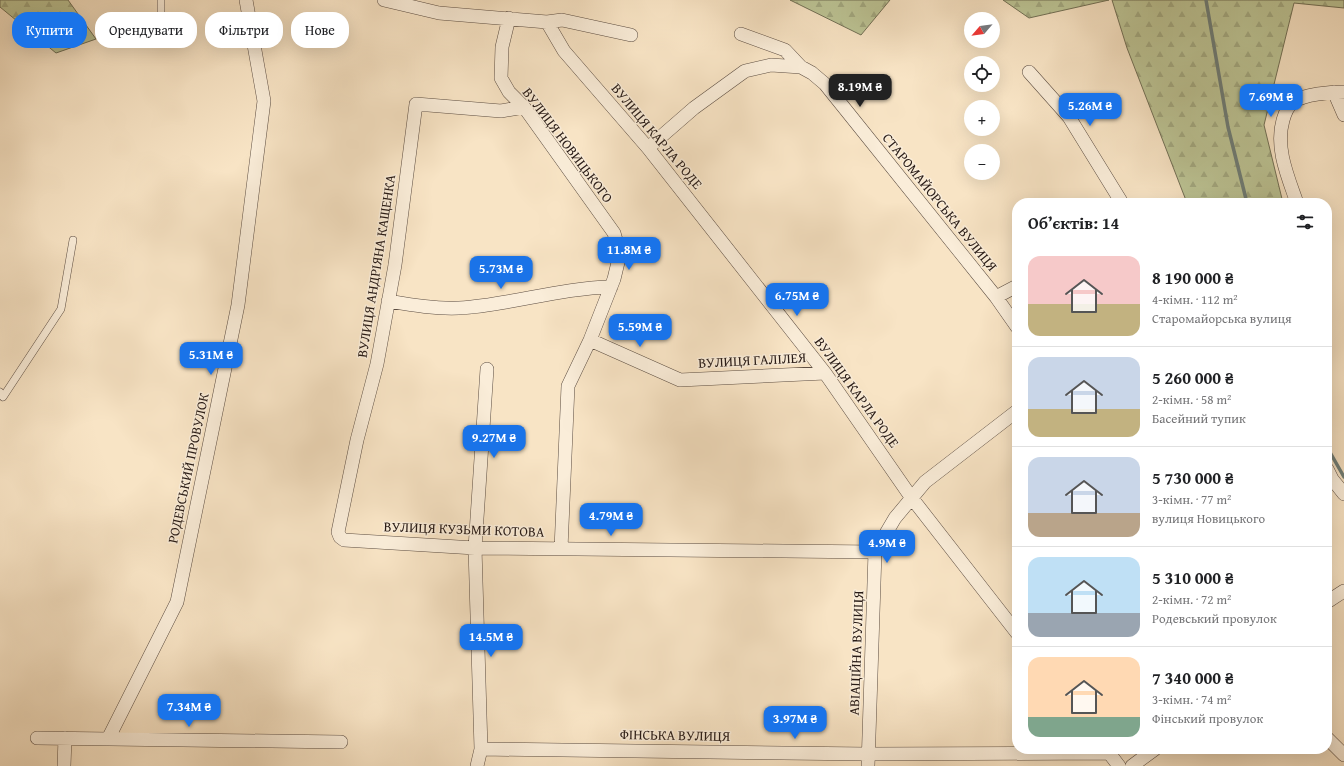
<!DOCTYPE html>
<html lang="uk">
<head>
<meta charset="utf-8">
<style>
  :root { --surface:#fff; --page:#f2f2f2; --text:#202124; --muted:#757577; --line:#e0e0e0; --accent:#1a73e8 }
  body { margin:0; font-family:"Gentium Book Plus",serif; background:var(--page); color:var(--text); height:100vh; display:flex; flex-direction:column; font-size:15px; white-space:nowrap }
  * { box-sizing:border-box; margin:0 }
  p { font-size:13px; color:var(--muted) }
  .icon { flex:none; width:22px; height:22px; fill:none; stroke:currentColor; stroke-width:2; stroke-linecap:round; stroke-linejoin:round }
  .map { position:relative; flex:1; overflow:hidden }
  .drawer { position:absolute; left:1012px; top:198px; width:320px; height:556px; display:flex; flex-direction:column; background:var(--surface); border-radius:16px; box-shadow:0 4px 16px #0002 }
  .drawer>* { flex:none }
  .hud { position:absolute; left:12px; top:12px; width:380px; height:36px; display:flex; gap:8px }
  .needle { width:26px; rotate:242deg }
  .tools { position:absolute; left:964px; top:12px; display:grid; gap:8px }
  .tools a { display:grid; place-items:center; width:36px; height:36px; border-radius:50%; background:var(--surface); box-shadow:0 4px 16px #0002; font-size:20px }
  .price { position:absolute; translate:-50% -34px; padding:0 9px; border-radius:8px; background:var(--accent); color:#fff; font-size:13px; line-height:26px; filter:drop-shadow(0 1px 2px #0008) }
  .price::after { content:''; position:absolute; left:50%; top:24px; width:12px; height:9px; margin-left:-6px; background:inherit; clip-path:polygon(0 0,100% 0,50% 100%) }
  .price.selected { background:#222; color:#fff }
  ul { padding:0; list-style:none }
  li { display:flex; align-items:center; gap:12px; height:100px; padding:0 16px }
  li+li { border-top:1px solid var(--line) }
  li span { display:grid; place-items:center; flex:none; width:112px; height:80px; border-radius:12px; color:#555 }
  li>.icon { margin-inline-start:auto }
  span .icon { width:48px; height:48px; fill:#fffc; stroke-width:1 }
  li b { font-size:17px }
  h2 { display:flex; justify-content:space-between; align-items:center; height:48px; padding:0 16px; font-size:17px }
  .pill { padding:0 14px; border-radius:16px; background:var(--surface); box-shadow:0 4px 16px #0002; font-size:14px; line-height:36px }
  .pill.selected { background:var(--accent); color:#fff }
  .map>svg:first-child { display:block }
</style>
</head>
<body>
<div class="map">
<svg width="1344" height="766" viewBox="0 0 1344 766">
  <defs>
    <pattern id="forest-firs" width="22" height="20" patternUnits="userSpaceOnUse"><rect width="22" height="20" fill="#bcc495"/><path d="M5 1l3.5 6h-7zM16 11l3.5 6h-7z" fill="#a2a880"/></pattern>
  </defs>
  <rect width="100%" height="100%" fill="#f8e4c5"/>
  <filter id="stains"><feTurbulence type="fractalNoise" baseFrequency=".005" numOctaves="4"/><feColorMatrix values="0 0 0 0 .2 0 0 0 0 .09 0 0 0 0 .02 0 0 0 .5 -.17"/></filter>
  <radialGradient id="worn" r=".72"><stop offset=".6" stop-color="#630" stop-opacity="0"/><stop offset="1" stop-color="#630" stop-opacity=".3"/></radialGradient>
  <path fill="url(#forest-firs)" stroke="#727056" d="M0,0H68L96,39L56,53L0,7Z
    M790,0H890L861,35Z
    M1003,0H1109L1029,18Z
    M1112,0H1344V8L1294,3L1264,125L1283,203H1187L1127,48Z"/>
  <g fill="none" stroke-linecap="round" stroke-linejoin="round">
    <path stroke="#6e7d77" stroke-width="3.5" d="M1206,0L1228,127L1247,203
      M1327,447L1344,477"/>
    <g stroke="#5c4d42" stroke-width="8">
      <path id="service" d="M161,36V0
        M0,392L3,397L61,309L73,240"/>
    </g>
    <g stroke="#5c4d42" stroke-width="14">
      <path id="minor" d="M384,0L439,13L547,22L562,20L631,35
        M509,18L502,47L501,78L509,92L524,107L614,233L620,254L614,279L590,340L568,386L561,549
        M547,22L564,51L648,148L825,373L911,497L1017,633
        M741,34L785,50L801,67
        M1029,72L1069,117L1122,203
        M1334,92L1344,115
        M524,107L501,111L416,104L395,265L377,364L357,440L338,532L340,537L344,540L475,548L875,552
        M648,148L694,108L745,71L771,65L801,67L812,73L825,84L996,297L1017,327
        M1297,203C1288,177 1275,148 1283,120C1285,113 1288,106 1293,102C1304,94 1331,92 1344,92
        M996,297L1017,286
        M388,301C412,305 435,309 459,308C510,305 560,288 611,287
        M590,340L680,380L825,373
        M1327,469L1332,479L1344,494
        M1327,602L1344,591
        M37,738L341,742
        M1327,738L1344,755
        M108,739L177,602L238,305L264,101L246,0
        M481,749L868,754L1108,753
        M1106,749L1119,766
        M64,766L65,738
        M477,766L481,749L475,548L487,369
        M868,766L875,552L895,518L925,482L1017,411
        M1132,766L1155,749"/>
    </g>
    <use href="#service" stroke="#faedd9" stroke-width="7"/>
    <use href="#minor" stroke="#faedd9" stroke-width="13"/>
  </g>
  <g text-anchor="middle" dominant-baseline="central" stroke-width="3" stroke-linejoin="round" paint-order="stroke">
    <g font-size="14" fill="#281b16" stroke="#faedd9">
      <text transform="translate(657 136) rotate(50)">ВУЛИЦЯ КАРЛА РОДЕ</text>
      <text transform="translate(568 145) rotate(53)">ВУЛИЦЯ НОВИЦЬКОГО</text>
      <text transform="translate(940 202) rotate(51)">СТАРОМАЙОРСЬКА ВУЛИЦЯ</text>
      <text transform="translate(376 266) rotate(-81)">ВУЛИЦЯ АНДРІЯНА КАЩЕНКА</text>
      <text transform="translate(752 360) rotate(-3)">ВУЛИЦЯ ГАЛІЛЕЯ</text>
      <text transform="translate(857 392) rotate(54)">ВУЛИЦЯ КАРЛА РОДЕ</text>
      <text transform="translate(188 468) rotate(-78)">РОДЕВСЬКИЙ ПРОВУЛОК</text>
      <text transform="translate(464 529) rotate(2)">ВУЛИЦЯ КУЗЬМИ КОТОВА</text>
      <text transform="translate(856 653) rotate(-88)">АВІАЦІЙНА ВУЛИЦЯ</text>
      <text transform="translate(675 735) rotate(1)">ФІНСЬКА ВУЛИЦЯ</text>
    </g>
  </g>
  <rect width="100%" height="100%" filter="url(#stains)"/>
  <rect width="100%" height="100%" fill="url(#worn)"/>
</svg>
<div class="tools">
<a><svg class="needle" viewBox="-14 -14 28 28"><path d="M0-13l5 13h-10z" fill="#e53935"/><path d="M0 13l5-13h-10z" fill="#757577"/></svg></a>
<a><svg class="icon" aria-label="locate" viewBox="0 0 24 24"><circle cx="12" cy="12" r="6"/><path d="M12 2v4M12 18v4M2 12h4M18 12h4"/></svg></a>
<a>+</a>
<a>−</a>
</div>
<b class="price selected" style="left:860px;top:108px">8.19M ₴</b>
<b class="price" style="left:1271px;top:118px">7.69M ₴</b>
<b class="price" style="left:1090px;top:127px">5.26M ₴</b>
<b class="price" style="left:629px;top:271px">11.8M ₴</b>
<b class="price" style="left:501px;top:290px">5.73M ₴</b>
<b class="price" style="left:797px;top:317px">6.75M ₴</b>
<b class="price" style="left:640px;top:348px">5.59M ₴</b>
<b class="price" style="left:211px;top:376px">5.31M ₴</b>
<b class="price" style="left:494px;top:459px">9.27M ₴</b>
<b class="price" style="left:611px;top:537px">4.79M ₴</b>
<b class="price" style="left:887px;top:564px">4.9M ₴</b>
<b class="price" style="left:491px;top:658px">14.5M ₴</b>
<b class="price" style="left:189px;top:728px">7.34M ₴</b>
<b class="price" style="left:795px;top:740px">3.97M ₴</b>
<div class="hud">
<a class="pill selected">Купити</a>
<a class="pill">Орендувати</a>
<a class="pill">Фільтри</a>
<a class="pill">Нове</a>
</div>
<section class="drawer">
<h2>Об’єктів: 14<svg class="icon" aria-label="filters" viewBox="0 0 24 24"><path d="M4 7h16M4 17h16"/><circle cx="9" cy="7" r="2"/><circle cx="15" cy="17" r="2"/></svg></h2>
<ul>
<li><span style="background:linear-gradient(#f6c9c9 60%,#c2b280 0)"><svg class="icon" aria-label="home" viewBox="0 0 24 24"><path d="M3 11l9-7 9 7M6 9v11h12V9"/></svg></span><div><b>8 190 000 ₴</b><p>4-кімн. · 112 m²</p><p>Старомайорська вулиця</p></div></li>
<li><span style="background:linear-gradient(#c9d6e8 65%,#c2b280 0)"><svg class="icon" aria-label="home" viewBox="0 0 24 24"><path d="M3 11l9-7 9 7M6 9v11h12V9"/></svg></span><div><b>5 260 000 ₴</b><p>2-кімн. · 58 m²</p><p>Басейний тупик</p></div></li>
<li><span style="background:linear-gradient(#c9d6e8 70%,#b9a48a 0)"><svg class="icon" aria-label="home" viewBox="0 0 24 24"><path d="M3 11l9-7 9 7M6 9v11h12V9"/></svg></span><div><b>5 730 000 ₴</b><p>3-кімн. · 77 m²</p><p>вулиця Новицького</p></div></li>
<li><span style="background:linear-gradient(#bfe0f5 70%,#9aa5b1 0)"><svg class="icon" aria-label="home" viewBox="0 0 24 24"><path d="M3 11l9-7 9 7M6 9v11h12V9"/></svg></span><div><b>5 310 000 ₴</b><p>2-кімн. · 72 m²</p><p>Родевський провулок</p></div></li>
<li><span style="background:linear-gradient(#ffd9b3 75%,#7fa58c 0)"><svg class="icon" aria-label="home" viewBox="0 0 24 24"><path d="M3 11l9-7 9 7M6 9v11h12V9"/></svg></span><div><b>7 340 000 ₴</b><p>3-кімн. · 74 m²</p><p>Фінський провулок</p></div></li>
</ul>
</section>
</div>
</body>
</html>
